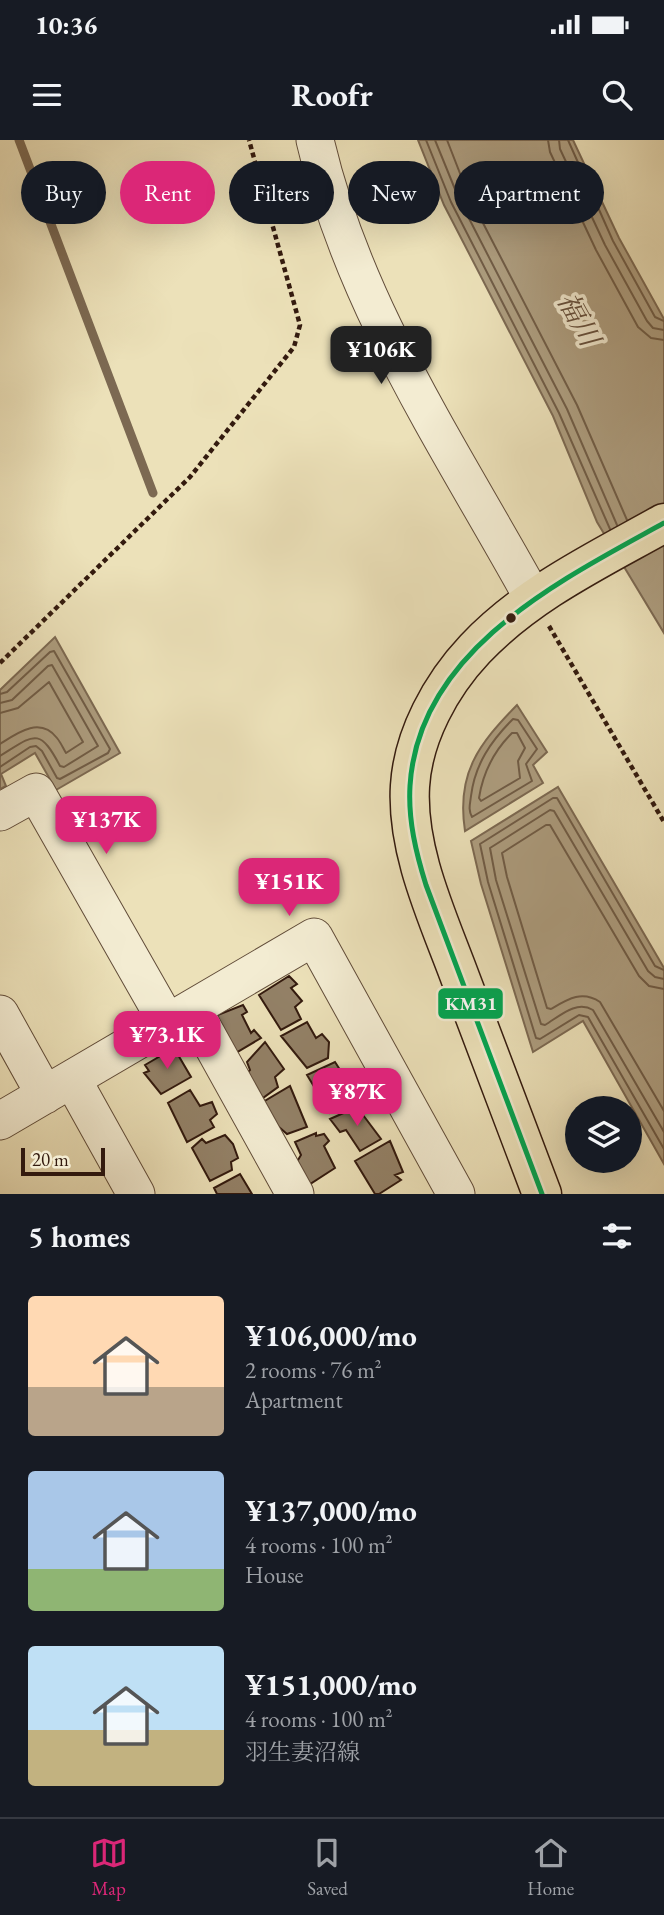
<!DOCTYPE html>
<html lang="en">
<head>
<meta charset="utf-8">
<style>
  :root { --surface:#171b24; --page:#242831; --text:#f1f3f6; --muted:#9ea1a6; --line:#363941; --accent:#db2777 }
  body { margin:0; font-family:"EB Garamond","Noto Serif JP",serif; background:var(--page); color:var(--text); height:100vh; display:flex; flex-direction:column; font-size:26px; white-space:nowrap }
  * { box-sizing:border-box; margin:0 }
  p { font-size:23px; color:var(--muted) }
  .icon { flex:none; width:38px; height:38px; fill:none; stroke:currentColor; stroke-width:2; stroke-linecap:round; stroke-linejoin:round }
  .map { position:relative; height:1054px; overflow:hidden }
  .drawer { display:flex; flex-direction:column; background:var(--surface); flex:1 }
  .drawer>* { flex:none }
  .guide { position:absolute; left:21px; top:21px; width:623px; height:63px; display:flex; gap:14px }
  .controls { position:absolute; left:565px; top:956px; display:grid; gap:14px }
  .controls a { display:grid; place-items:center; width:77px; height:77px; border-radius:50%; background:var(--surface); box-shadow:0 7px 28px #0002; font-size:35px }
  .scale { position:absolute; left:21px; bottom:18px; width:84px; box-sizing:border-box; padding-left:7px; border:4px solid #331a0e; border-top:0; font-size:19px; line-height:24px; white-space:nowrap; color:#331a0e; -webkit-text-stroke:5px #f3ecd2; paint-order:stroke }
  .price { position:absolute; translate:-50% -60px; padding:0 16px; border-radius:14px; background:var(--accent); color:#fff; font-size:23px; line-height:46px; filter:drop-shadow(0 2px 4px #0008) }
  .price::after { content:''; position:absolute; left:50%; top:42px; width:21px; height:16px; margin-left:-10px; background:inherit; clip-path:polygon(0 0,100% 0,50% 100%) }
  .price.on { background:#222; color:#fff }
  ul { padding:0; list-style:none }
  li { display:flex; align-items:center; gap:21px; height:175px; padding:0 28px }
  li span { display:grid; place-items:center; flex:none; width:196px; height:140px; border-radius:7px; color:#555 }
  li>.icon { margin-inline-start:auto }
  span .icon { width:84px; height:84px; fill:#fffc; stroke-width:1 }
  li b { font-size:30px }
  h2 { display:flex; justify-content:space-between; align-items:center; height:84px; padding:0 28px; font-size:30px }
  .chip { padding:0 24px; border-radius:32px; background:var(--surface); box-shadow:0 7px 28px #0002; font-size:24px; line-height:63px }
  .chip.on { background:var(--accent); color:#fff }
  .status { display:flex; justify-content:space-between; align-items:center; height:49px; padding:0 35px; background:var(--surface); direction:ltr }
  .status svg { height:19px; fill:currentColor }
  header { display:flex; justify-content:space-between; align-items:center; height:91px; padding:0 28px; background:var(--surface); font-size:32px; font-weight:700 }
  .tab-bar { display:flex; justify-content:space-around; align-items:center; height:98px; border-top:2px solid var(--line); background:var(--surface); font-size:19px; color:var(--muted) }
  .tab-bar a { display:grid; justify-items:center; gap:4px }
  .tab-bar .on { color:var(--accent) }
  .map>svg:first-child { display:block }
</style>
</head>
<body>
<div class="status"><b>10:36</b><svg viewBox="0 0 49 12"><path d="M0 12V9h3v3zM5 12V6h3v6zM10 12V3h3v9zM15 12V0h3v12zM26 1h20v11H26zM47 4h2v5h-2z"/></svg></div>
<header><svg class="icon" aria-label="menu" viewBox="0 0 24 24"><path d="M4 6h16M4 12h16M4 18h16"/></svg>Roofr<svg class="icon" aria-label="search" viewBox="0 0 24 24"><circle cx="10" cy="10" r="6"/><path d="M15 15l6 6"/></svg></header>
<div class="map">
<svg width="664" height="1054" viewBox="0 0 664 1054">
  <rect width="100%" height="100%" fill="#ece1b9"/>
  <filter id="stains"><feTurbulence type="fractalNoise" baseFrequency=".00286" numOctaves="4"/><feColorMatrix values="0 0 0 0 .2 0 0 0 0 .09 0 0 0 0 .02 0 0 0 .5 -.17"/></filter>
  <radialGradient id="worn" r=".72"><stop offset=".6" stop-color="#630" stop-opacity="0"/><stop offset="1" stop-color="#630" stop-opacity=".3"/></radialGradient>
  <path fill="#ad9d7f" stroke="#7c6952" stroke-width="2" d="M418,0H573L619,98L664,179V493L597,382L553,276L444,65Z
    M55,497L120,613L56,650L35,613L1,634L6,646L0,649V550Z
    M517,565L547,612L533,625L543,643L465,691C456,633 479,604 517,565Z
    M558,647L664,828V1024L583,881L533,912L481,744L471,701Z"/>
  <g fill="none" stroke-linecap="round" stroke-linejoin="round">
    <path stroke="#705c46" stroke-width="2" d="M426,0L451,62L559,273L610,389
      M435,0L459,59L567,269L617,385
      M447,0L468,54L577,265L627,380
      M548,0L550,12L596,110L638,187L651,198L664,200
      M559,0L560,9L605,105L647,181L653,188L664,190
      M568,0L613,101L655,177L664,181
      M0,554L7,552L50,512L54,511L110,609L108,613L60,639L57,638L42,611L36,606L30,607L0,627
      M0,563L12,560L48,526L52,525L98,606L64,627L60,626C39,586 34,595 0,616
      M0,573L18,568L49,542L83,602L66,613C63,608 61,603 57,598C40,576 17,593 0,604
      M513,579L518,580L537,609L526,624L532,641L472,677C468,670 470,664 471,656C475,624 491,601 513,579Z
      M512,593H517L525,608L518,621L520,638L481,661L479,658C483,632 494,611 512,593Z
      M664,830L655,826L557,658H553L480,704L488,742L536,898L540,899L579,875L588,877L664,1009
      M664,839L655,837L648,831L554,671L550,670L490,708L496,740L541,884L545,885C560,876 576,860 593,870L664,992
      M664,849L649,846L639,836L550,685H546L502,713L507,737L547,868L551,869C568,859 582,850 600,862L664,971"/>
    <path stroke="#7c6952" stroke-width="9" d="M19,0L153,353"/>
  </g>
  <path fill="#938167" stroke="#331a0e" stroke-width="2" d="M289,836L297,844L291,848L302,861L295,867L301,879L281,890L259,855Z
    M243,865L247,872L242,875L251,893L254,890L261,898L229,917L215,876Z
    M307,882L316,898L322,894L329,902L328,918L307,928L281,896Z
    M265,902L284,929L275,937L278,947L256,963L239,941L250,930L247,922Z
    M174,908L191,937L161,954L144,933L149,931L145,925Z
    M335,922L351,947L342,951L350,963L330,973L307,935Z
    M290,946L307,987L287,994L279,987L269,994L263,962Z
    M190,950L200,966L212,962L217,974L210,980L214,987L187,1002L168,963Z
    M357,967L381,999L360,1011L346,990L340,992L330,979Z
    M316,993V996L324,994L329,1001L324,1006L335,1028L307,1046L295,1025L301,1015L295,1002Z
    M225,995L233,1004L238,1018L231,1022L232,1030L210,1041L192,1008L202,999L206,1003Z
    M390,1001L403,1032L395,1035L401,1040L379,1054H375L355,1021Z
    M240,1034L252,1054H217L214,1048Z"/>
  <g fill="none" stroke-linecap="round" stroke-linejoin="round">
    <g stroke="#614c39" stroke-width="39">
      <path id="minor" d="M315,0C353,166 452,311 533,458
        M0,672L36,652L168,884
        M193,870L295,1054
        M0,874L45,955
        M72,939L136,1054
        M0,981L314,797L456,1054"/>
    </g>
    <g stroke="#331a0e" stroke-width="41">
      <path id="major" d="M542,1054C515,983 488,912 461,840C439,780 406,712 410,646C413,596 441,545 475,509C528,453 598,420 664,383"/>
    </g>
    <path stroke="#331a0e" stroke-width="4.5" stroke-dasharray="5 3.5" stroke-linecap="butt" d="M549,486L664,682
      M0,523L190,337L294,207L300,185L249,0"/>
    <use href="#minor" stroke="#f3ecd2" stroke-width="37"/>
    <use href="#major" stroke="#ece1b9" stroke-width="38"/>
    <g stroke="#f3ecd2" stroke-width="10">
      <path id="bus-1" d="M542,1054L426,745C416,713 408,680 410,646C418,510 561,440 664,383"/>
    </g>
    <use href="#bus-1" stroke="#00a651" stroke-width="5"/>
  </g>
  <circle fill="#331a0e" stroke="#f3ecd2" stroke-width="2.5" cx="511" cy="478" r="6"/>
  <g text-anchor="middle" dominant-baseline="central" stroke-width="7" stroke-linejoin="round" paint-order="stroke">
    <g font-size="28" font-style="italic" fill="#644e3b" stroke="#f3ecd2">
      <text transform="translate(579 179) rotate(61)">福川</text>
    </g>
  </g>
  <rect stroke="#f3ecd2" stroke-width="2.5" x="437" y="847" width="67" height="33" rx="7" fill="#00a651"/>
  <g font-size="19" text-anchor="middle" font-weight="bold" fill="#fff">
    <text x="471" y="870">KM31</text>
  </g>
  <rect width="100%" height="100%" filter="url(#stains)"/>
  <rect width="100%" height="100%" fill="url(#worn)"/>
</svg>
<div class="controls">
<a><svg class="icon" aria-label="layers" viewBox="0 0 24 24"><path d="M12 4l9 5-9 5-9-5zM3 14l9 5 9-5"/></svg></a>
</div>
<div class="scale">20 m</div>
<b class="price on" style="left:381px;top:246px">¥106K</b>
<b class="price" style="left:106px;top:716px">¥137K</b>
<b class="price" style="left:289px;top:778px">¥151K</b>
<b class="price" style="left:167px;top:931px">¥73.1K</b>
<b class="price" style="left:357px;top:988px">¥87K</b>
<div class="guide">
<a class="chip">Buy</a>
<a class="chip on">Rent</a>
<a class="chip">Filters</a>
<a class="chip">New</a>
<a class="chip">Apartment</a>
</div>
</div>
<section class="drawer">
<h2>5 homes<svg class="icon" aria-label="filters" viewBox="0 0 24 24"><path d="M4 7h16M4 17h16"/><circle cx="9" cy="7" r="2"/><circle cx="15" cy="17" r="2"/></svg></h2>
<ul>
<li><span style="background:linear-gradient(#ffd9b3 65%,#b9a48a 0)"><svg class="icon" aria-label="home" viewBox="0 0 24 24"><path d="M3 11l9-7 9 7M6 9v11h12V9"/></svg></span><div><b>¥106,000/mo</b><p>2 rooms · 76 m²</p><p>Apartment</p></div></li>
<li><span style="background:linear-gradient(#a9c7e8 70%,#8fb573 0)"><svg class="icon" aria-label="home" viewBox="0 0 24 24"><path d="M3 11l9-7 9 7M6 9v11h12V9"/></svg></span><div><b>¥137,000/mo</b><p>4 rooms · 100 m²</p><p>House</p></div></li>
<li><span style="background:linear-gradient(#bfe0f5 60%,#c2b280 0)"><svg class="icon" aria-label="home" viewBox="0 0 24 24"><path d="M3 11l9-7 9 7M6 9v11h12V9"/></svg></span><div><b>¥151,000/mo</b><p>4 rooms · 100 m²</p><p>羽生妻沼線</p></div></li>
</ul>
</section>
<nav class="tab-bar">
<a class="on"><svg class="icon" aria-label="map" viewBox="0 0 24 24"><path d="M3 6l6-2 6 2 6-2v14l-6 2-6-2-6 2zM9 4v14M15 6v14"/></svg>Map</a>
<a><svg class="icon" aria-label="saved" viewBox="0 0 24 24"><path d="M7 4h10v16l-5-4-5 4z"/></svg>Saved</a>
<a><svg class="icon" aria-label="home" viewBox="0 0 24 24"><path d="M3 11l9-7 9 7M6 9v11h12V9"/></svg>Home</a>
</nav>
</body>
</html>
